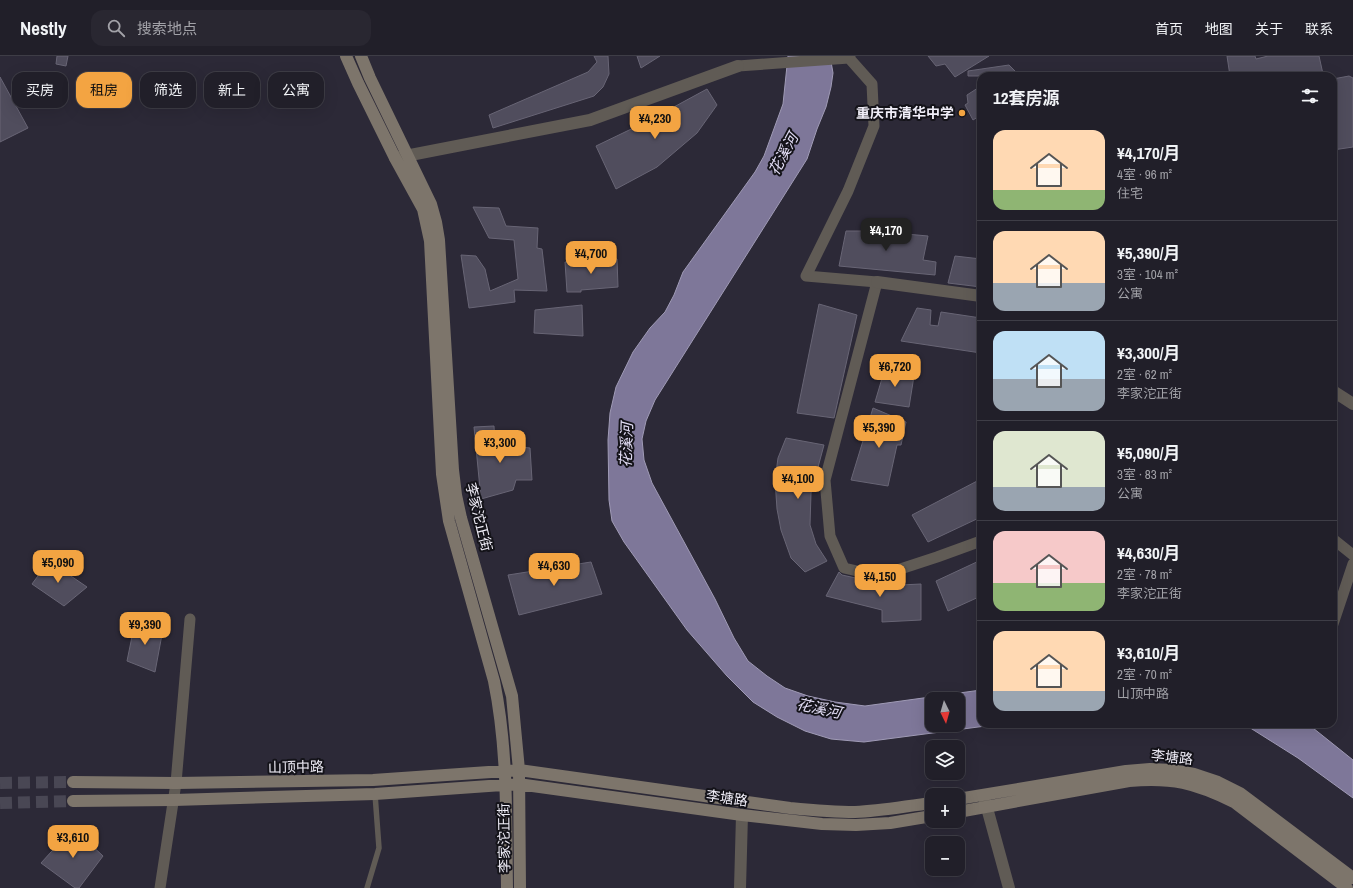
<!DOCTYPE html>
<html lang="zh">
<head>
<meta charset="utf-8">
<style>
  :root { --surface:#211f29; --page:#292731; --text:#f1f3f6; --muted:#a2a2a8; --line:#3e3d46; --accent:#f3a442 }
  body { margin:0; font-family:"Archivo Narrow","Noto Sans SC",sans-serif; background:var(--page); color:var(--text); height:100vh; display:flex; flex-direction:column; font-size:15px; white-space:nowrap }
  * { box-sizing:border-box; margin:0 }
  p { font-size:13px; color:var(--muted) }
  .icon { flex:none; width:22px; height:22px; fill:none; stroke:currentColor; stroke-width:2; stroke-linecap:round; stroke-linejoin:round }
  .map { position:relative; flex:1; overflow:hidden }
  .side { position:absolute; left:977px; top:16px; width:360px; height:656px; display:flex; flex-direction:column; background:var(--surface); border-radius:12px; box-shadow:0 4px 16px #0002,0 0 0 1px var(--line) }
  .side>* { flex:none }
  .top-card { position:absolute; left:12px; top:16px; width:380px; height:36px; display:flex; gap:8px }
  .needle { width:26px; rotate:175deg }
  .fabs { position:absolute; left:925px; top:636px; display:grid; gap:8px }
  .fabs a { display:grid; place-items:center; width:40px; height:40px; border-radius:8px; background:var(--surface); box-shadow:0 4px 16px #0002,0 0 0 1px var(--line); font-size:20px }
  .price { position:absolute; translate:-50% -34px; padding:0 9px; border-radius:8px; background:var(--accent); color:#111; font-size:13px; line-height:26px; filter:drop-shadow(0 1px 2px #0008) }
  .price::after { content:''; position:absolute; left:50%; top:24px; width:12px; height:9px; margin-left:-6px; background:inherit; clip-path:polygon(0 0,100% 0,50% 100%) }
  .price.active { background:#222; color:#fff }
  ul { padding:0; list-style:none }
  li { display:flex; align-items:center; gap:12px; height:100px; padding:0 16px }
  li+li { border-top:1px solid var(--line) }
  li span { display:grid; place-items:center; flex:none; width:112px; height:80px; border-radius:12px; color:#555 }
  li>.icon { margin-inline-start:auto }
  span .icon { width:48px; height:48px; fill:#fffc; stroke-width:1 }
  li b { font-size:17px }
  h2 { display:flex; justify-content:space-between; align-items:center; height:48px; padding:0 16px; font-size:17px }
  .chip { padding:0 14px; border-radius:12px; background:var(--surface); box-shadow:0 4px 16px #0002,0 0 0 1px var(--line); font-size:14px; line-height:36px }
  .chip.active { background:var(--accent); color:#111 }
  header { display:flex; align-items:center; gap:24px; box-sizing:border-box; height:56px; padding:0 20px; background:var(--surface); border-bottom:1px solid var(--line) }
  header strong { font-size:19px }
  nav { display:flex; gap:22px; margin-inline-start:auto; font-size:14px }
  .search { width:280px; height:36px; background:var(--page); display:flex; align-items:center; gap:10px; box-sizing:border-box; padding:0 14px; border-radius:12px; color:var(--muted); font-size:15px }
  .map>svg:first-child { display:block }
</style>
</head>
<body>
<header>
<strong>Nestly</strong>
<div class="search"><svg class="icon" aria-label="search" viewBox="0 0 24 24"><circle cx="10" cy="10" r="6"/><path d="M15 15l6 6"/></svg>搜索地点</div>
<nav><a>首页</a><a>地图</a><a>关于</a><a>联系</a></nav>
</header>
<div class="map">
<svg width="1353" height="832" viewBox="0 0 1353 832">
  <rect width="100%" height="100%" fill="#2c2937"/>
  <path fill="#7e7799" stroke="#a09bb6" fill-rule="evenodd" d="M788,0H830L833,17L831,31L826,51L817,73L807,103L655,344L646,365L642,383L644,404L652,427L715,543L734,582L748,605L767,620L785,632L808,640L835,646L865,650L981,634V668H1001L864,686L831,683L805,675L777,661L753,646L727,620L687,574L624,486L612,465L609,444L608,384L610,357L616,331L633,296L650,272L665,256L674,239L683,216L755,116L764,100L783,48ZM932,643H958V669H932Z
    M1244,668H1308L1353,704V742L1298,702Z"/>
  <path fill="#504d5d" stroke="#686575" d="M57,0H68L66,10L56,8Z
    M594,0H608L609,18L603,31L594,40L493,72L489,59L588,16L597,6Z
    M637,0H660L641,12Z
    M928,0H989L955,21L945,8L936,10Z
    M1227,0H1255L1256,3L1268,0H1319L1323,18L1310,20H1230Z
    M1009,9L1020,20H968V15Z
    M1349,20L1353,22V91L1333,94V23Z
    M0,21L28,72L0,86Z
    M981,30V59L973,64L965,49L968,47L967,39Z
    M707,33L717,49L697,77L657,111L616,133L596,90L650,64Z
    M473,151L499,152L506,170L538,172L537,192L542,193L547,235L514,234L515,246L469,252L461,199L476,200L485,213L490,235L518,223L514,184L489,182Z
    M846,175H873L928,180L923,204L936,206L935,219L839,210Z
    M955,200L981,203V231L948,227Z
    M617,203L618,231L581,234V236H567L565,206Z
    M819,248L857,259L834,362L797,357Z
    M582,249L583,280L534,277L535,254Z
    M917,252L931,254L930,269L938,270L941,256L981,262V297L901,285Z
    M886,309L903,313L901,318L914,320L909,351L875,346Z
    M873,352L906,366L901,389H897L888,430L851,424Z
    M494,370L495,388L530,392L532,424H516L513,434L481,443L474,371Z
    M786,382L824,389L811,437L810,469L816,488L827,505L805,516L791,502L781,474L777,453L775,424L778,402Z
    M981,423V461L928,486L912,459Z
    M981,504V540L948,555L936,525Z
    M49,505L87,531L64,550L32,528Z
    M591,506L602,538L519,559L508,519Z
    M839,516L842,519L860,523L880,530L921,528V564L882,566V554L826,540Z
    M135,566L163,573L155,616L127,605Z
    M73,772L103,800L79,832H75L41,807Z"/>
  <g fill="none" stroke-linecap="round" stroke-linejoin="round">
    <path stroke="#494754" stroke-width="12" stroke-dasharray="12 6" stroke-linecap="butt" d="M0,727L73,726
      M0,747L73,745"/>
    <path stroke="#605b55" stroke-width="5.5" d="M367,832L379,792L375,738"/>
    <path stroke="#605b55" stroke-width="11" d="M850,0L849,2L872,28L874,70L848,135L806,220L877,226L825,424L830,480L844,512L879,520L937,501L981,485
      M738,10L849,2
      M1333,483L1353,499
      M1333,568L1353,508
      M160,832L176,727L190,563"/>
    <path stroke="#605b55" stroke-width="12" d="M395,102L590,64L738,10
      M877,226L981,240
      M1333,335L1353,348
      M984,741L1009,832
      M740,832L742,759"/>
    <path stroke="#7d756b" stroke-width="12" d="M346,0L358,27L395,102L423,153L430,185L442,418L449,465L494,625C508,693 506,763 507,832
      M361,0L370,22L431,148L436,166L439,184L453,414L456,439L461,462L512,640L519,714L520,832
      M73,726L176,727L373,724L519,714L790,752C811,754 833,756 855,756C881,755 906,750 932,747
      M958,743L1126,715L1150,713L1172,714L1194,718L1218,726L1240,737L1353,822
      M73,745L174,744L375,738L518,728L742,759L822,768L856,769L890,767L932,760
      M958,756L1129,725C1172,721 1195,727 1234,746L1347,832"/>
  </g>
  <circle fill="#f3a442" stroke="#141319" stroke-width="1.5" cx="962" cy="57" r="4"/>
  <g text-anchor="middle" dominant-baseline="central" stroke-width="4" stroke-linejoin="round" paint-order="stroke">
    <g font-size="14" font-weight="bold" fill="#f0eef8" stroke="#141319" text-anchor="end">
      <text x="954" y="57">重庆市清华中学</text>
    </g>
    <g font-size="14" fill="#f0eef8" stroke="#141319">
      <text transform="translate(479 461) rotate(76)">李家沱正街</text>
      <text transform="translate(1172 701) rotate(6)">李塘路</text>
      <text transform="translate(296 711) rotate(-1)">山顶中路</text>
      <text transform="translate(727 742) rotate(8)">李塘路</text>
      <text transform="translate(504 782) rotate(-91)">李家沱正街</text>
    </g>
    <g font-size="15" font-style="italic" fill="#e2ddf5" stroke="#141319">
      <text transform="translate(783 98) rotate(-62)">花溪河</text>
      <text transform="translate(626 389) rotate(-88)">花溪河</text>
      <text transform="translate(819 652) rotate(12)">花溪河</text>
    </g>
  </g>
</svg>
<div class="fabs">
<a><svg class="needle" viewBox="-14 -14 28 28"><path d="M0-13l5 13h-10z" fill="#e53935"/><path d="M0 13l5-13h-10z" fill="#a2a2a8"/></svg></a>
<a><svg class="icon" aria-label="layers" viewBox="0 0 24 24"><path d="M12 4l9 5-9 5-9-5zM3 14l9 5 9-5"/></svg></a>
<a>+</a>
<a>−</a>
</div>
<b class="price" style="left:655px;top:84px">¥4,230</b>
<b class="price active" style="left:886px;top:196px">¥4,170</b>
<b class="price" style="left:591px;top:219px">¥4,700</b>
<b class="price" style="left:895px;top:332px">¥6,720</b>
<b class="price" style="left:879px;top:393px">¥5,390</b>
<b class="price" style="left:500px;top:408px">¥3,300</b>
<b class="price" style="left:798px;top:444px">¥4,100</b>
<b class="price" style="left:58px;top:528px">¥5,090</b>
<b class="price" style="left:554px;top:531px">¥4,630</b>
<b class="price" style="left:880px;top:542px">¥4,150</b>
<b class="price" style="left:145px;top:590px">¥9,390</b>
<b class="price" style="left:73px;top:803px">¥3,610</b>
<div class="top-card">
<a class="chip">买房</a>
<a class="chip active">租房</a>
<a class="chip">筛选</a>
<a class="chip">新上</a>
<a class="chip">公寓</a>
</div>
<section class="side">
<h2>12套房源<svg class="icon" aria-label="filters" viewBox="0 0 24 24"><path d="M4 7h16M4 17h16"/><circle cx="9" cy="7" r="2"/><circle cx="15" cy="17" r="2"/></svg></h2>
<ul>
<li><span style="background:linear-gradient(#ffd9b3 75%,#8fb573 0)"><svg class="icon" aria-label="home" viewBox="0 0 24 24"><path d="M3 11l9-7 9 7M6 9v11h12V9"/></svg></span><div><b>¥4,170/月</b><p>4室 · 96 m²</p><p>住宅</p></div></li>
<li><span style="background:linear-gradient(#ffd9b3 65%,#9aa5b1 0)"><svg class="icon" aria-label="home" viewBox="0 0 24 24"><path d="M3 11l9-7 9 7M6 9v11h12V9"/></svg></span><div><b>¥5,390/月</b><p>3室 · 104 m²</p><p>公寓</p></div></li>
<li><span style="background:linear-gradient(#bfe0f5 60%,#9aa5b1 0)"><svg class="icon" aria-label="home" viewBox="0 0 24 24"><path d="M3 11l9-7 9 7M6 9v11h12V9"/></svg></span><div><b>¥3,300/月</b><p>2室 · 62 m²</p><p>李家沱正街</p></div></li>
<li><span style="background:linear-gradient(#dfe7d0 70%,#9aa5b1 0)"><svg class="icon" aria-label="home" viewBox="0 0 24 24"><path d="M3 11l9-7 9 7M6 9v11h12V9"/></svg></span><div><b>¥5,090/月</b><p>3室 · 83 m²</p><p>公寓</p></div></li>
<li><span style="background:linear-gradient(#f6c9c9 65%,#8fb573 0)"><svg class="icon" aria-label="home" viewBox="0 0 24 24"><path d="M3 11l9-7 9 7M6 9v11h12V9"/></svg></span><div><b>¥4,630/月</b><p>2室 · 78 m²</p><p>李家沱正街</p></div></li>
<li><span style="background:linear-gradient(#ffd9b3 75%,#9aa5b1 0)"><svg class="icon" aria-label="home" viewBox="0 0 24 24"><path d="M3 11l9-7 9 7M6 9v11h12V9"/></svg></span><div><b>¥3,610/月</b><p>2室 · 70 m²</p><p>山顶中路</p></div></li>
</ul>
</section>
</div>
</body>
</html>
